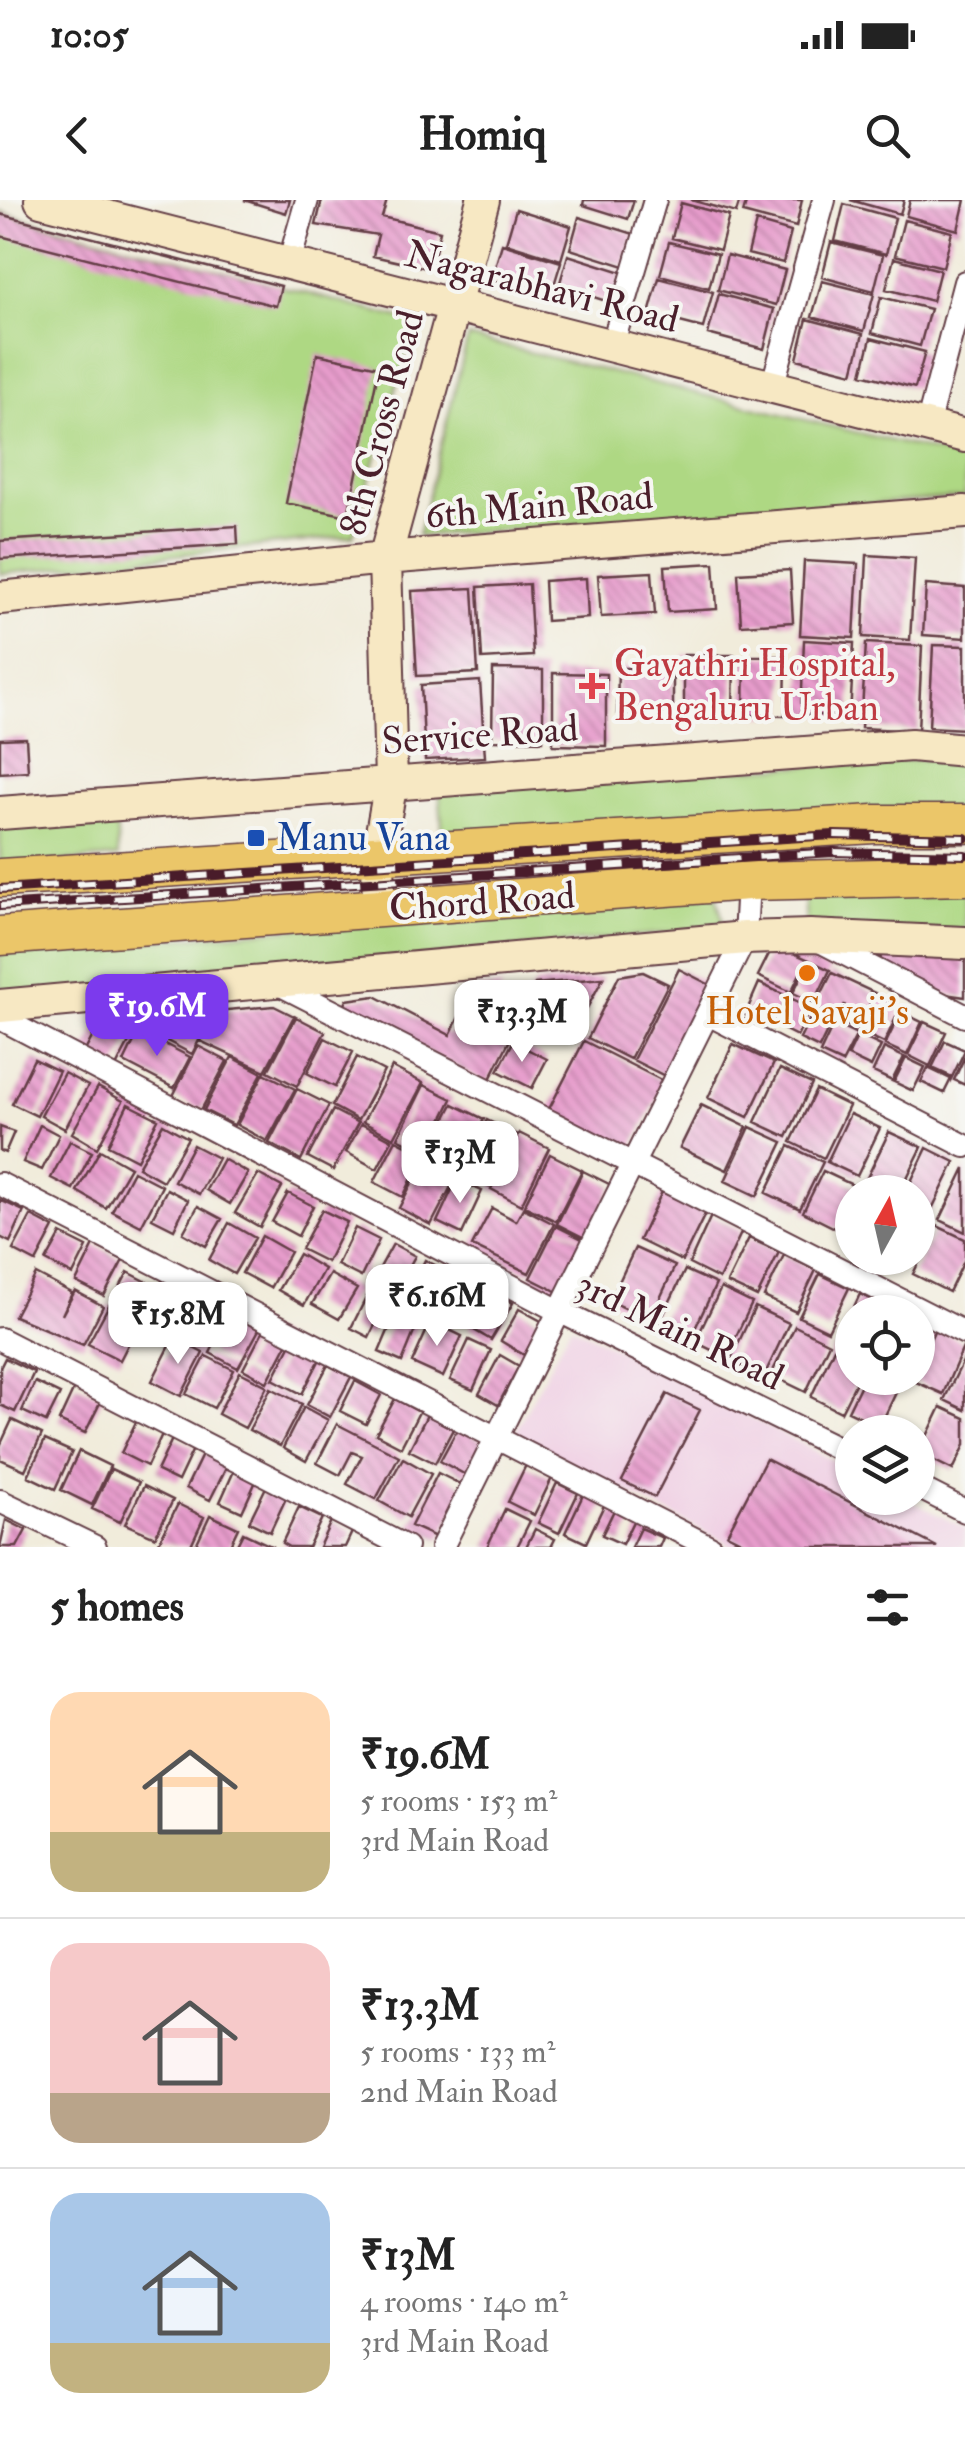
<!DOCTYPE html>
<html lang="en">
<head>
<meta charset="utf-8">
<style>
  :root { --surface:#fff; --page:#f6f6f6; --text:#222; --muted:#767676; --line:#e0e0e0; --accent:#7c3aed }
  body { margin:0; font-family:"IM FELL Double Pica",serif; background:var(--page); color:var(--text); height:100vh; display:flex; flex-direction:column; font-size:38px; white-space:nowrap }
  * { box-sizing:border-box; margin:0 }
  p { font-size:32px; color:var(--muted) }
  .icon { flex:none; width:55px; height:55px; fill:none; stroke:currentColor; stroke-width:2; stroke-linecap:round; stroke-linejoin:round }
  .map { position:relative; height:1347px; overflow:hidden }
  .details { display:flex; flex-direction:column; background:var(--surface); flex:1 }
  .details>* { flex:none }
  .needle { width:65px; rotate:8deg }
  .fabs { position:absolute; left:835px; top:975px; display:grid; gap:20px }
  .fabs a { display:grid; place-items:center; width:100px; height:100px; border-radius:50%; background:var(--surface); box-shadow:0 2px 8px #0004; font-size:50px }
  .price { position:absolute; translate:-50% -85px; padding:0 22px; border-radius:20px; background:#fff; color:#222; font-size:32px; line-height:65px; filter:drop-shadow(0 2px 5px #0008) }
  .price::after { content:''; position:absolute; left:50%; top:60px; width:30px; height:22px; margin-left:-15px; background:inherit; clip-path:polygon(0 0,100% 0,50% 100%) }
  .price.current { background:var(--accent); color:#fff }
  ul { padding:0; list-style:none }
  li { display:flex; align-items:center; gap:30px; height:250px; padding:0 50px }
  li+li { border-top:2px solid var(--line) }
  li span { display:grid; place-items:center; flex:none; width:280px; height:200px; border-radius:30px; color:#555 }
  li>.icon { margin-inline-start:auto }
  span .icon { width:120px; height:120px; fill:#fffc; stroke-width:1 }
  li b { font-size:42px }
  h2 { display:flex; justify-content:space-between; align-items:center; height:120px; padding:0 50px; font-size:42px }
  .status { display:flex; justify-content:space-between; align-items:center; height:70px; padding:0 50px; background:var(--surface); direction:ltr }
  .status svg { height:28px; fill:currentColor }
  header { display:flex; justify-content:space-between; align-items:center; height:130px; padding:0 50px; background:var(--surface); font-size:45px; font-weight:700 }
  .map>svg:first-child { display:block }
</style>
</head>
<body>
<div class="status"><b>10:05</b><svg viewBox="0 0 49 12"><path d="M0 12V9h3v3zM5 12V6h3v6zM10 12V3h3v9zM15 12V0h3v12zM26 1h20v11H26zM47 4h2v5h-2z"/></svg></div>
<header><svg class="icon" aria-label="back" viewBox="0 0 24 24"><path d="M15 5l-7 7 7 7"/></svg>Homiq<svg class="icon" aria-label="search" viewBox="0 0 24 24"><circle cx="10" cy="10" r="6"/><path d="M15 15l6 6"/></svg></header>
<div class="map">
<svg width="965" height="1347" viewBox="0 0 965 1347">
  <defs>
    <pattern id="building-back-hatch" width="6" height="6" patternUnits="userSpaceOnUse" patternTransform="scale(2.5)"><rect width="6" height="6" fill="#e79ccc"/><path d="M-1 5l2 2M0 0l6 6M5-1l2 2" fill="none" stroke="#bd7fa6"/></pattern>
  </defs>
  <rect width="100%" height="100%" fill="#f6f6f2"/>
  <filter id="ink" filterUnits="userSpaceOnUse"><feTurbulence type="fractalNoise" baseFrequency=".01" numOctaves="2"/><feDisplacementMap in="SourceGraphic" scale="20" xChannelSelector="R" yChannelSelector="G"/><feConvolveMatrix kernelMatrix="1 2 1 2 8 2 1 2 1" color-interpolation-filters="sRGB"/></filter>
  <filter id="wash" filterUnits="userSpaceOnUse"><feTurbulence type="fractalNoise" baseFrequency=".0048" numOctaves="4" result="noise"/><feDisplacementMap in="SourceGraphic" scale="40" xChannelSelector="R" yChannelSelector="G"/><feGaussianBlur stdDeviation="2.25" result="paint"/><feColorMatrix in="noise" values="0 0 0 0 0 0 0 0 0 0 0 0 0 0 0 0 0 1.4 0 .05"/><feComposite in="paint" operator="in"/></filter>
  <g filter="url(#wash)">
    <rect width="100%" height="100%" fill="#f1ecdb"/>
    <path fill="#f0d0e4" d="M571,1125L852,1270V1298H905L965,1328V1347H734L514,1234Z"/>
    <path fill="#aed883" stroke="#7c7c57" stroke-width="2.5" d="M0,12L415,122L353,336L0,374Z
      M468,137L965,259V297L418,336Z
      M965,557V613L443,640L439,586Z
      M116,612L118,657L0,666V621Z
      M965,686V735L806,729L804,687Z
      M715,693L725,727L0,800V753Z"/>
    <g id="blocks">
      <path fill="url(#building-back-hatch)" d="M244,0H290L286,13Z
        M322,0H387L382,17L440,31L431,69L373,56L378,35L316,25Z
        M584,0H634L628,19L583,5Z
        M691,0H740L736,13Z
        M747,0H802L796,27L743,13Z
        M850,0H904L900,14Z
        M910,0H965L958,30L906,16Z
        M681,3L729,16L720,50L672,38Z
        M844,4L895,18L886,54L835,41Z
        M516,9L571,26L561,60L506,43Z
        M0,14L281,86L276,106L0,36Z
        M579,17L634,34L624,66L570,49Z
        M904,20L952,32L943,67L895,55Z
        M756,22L791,32L783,63L748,54Z
        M669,42L718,54L709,88L660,75Z
        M831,42L883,55L874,91L822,77Z
        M502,44L561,62L550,98L491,80Z
        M568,55L622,72L612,103L559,86Z
        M727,55L785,70L776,105L718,90Z
        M894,58L940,70L932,101L886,89Z
        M659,78L713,92L703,128L649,114Z
        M822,81L874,94L864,131L812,117Z
        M719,94L774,109L764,149L708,134Z
        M881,97L930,109L920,146L872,133Z
        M807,119L863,134L853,173L797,159Z
        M871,138L925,152L915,188L862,174Z
        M317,154L379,167L348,316L286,303Z
        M237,326L238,344L0,359V341Z
        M867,355L915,358L910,440L863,437Z
        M804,361L858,364L854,438L800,435Z
        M714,363L717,409L668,412L665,366Z
        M790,370L793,422L741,425L738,373Z
        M652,372L655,414L601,417L598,375Z
        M586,378L588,418L546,421L544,381Z
        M529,384L533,456L482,459L478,387Z
        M926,385L965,388V438L923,435Z
        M473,388L478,473L417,476L412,391Z
        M804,440L854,443L850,517L801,514Z
        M866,443L922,446L918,531L861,528Z
        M933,445L965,446V529L929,527Z
        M684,455H734L733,516L684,515Z
        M745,456H786L785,516L744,515Z
        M618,468H673V514L617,513Z
        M493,469L543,470V541L492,540Z
        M553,473L606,474V546L553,545Z
        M480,481L485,557L425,560L421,485Z
        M26,538L28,571L0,573V539Z
        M774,744L807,759L791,792L758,776Z
        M883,745L965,760V797L931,792L879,766Z
        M809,760L830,770L814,803L793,793Z
        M679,769L714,787L667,877L633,860Z
        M643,772L668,784L630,859L588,838L619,776Z
        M832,773L875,793L857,830L838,821L845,804L837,820L814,809Z
        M603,778L575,831L524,804L535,784Z
        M759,783L787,796L771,828L745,815Z
        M502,787L496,798L524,812L488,883L343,809L347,800L375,796L450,835L473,789Z
        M876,795L901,807L884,843L858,831Z
        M790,798L811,808L797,836L777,826Z
        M274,806L294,816L265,871L200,841L216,811Z
        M813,812L832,821L819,848L800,839Z
        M901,812L922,822L907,855L885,845Z
        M213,813L192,854L148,831L156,816Z
        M103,817L134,833L116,867L85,851Z
        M296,817L325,832L297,886L268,871Z
        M924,822L946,832L930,866L908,855Z
        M834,823L857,834L842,863L820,853Z
        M139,831L190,857L174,888L124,862Z
        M858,835L881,846L871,867L848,856Z
        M325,838L353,852L335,887L307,873Z
        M584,841L665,882L629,954L547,913Z
        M945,841L965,850L952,877L932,868Z
        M513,842L547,859L532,888L498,871Z
        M733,844L774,863L748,917L708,898Z
        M198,846L227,861L201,910L173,896Z
        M884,848L904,857L892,881L873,872Z
        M965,856V885L954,880Z
        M232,857L262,873L234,925L204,910Z
        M357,857L384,871L358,920L332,906Z
        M906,858L925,867L913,891L894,882Z
        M34,859L59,871L37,916L12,904Z
        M392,867L423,883L394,938L363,922Z
        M928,868L951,879L944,893L921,882Z
        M780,869L812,884L787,937L755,922Z
        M64,873L88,886L65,929L41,916Z
        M264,873L295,889L267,941L237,925Z
        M424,885L452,899L426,952L398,938Z
        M98,887L123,901L97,948L72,933Z
        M297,889L329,905L301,960L269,943Z
        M816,890L849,906L824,958L791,942Z
        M128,904L158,919L137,960L108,945Z
        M453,904L484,919L458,972L426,956Z
        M701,905L747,927L727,970L680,948Z
        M333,910L358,923L333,970L308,957Z
        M850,914L880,928L857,976L827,962Z
        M487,920L515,934L489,986L461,972Z
        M163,924L188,938L163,981L138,967Z
        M361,924L392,940L377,969L346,952Z
        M40,925L59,935L42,970L23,962Z
        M0,927L14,932L5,953L0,951Z
        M750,927L783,942L757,996L725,981Z
        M889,932L922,947L900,992H881L864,984Z
        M519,933L549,948L521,1005L491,989Z
        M396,940L424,954L403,997L374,982Z
        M70,941L92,952L73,989L51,978Z
        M193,945L218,958L199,994L174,981Z
        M789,946L823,962L800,1009L766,993Z
        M927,948L955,962L931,1011L918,1005V992H906Z
        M100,950L130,967L106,1008L77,991Z
        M550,954L582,970L556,1021L524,1006Z
        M425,958L457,975L431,1025L399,1008Z
        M223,959L248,973L230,1004L206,990Z
        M965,968V1032L940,1020Z
        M133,971L162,986L141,1026L112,1011Z
        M583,971L613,986L587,1039L557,1024Z
        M823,971L857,987L837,1029L803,1012Z
        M258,974L282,987L260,1027L235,1013Z
        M457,979L482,991L462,1034L437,1022Z
        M167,989L188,1000L174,1029L152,1018Z
        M662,992L706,1012L682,1061L639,1040Z
        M288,993L313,1006L298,1036L272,1022Z
        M0,1000L24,1011L10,1042L0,1037Z
        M198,1006L222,1019L206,1046L183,1033Z
        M492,1008L516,1021L523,1008L554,1024L529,1073L472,1046Z
        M322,1010L347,1022L327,1062L301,1049Z
        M31,1016L54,1028L36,1062L13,1050Z
        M711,1016L742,1031L719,1079L689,1064Z
        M918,1017L930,1024L918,1046Z
        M229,1023L255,1038L234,1074L209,1060Z
        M556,1026L586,1041L560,1093L530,1078Z
        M937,1026L965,1039V1059L949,1092L913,1074Z
        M355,1028L379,1040L361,1077L337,1065Z
        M61,1034L87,1047L73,1075L46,1061Z
        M262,1036L290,1052L270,1088L242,1073Z
        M749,1038L779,1052L757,1097L727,1083Z
        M393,1044L415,1056L394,1094L372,1082Z
        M94,1045L123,1060L104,1096L76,1082Z
        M635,1048L675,1066L650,1120L610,1101Z
        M299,1054L324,1069L304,1105L278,1090Z
        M784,1055L816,1070L796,1112L764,1097Z
        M425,1060L445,1070L432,1095L412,1086Z
        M685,1070L716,1084L691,1137L660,1122Z
        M128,1072L153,1085L138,1113L113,1100Z
        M36,1074L72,1093L62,1115L75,1091L103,1106L83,1145L14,1116Z
        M330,1074L357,1089L339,1119L312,1104Z
        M820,1074L849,1088L828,1131L799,1117Z
        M458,1075L481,1088L461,1125L438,1113Z
        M163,1080L190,1094L172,1129L145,1115Z
        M721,1088L752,1103L726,1157L695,1142Z
        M491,1090L513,1103L491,1140L469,1127Z
        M368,1094L386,1102L369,1137L351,1128Z
        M860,1094L889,1108L887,1112H852V1146L839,1139Z
        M197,1096L222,1109L202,1147L177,1134Z
        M109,1105L140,1121L120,1160L88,1144Z
        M755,1107L789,1123L764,1176L730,1161Z
        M519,1109L543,1122L524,1155L501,1141Z
        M232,1110L261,1126L238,1168L210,1153Z
        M397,1110L419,1120L402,1162L379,1152Z
        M431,1121L462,1136L443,1177L412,1163Z
        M795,1126L829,1143L806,1192L771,1175Z
        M264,1129L288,1142L267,1182L243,1169Z
        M935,1129L965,1143L943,1194L907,1178H918V1165Z
        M174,1138L203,1153L181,1196L152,1181Z
        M469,1140L491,1150L473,1190L450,1180Z
        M291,1144L320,1159L302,1194L273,1179Z
        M834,1148L852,1156V1178H858L841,1212L811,1197Z
        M500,1155L519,1166L498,1205L479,1194Z
        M206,1156L234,1170L214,1208L186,1194Z
        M965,1157V1210L944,1200Z
        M5,1158L34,1172L15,1212L0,1205V1168Z
        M328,1165L351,1177L330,1217L307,1205Z
        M240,1172L267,1186L245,1228L218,1214Z
        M864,1178L901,1182L880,1226L848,1211Z
        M355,1181L381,1195L366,1224L340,1211Z
        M35,1182L60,1194L46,1222L22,1211Z
        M76,1184L103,1197L85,1233L59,1221Z
        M271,1188L302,1204L280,1246L249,1230Z
        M667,1194L700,1210L655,1297L622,1281Z
        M395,1199L419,1212L401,1247L376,1234Z
        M304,1207L328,1220L306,1261L283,1248Z
        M941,1207L965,1218V1245L953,1270L919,1253Z
        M427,1215L453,1229L435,1263L409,1250Z
        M12,1220L42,1234L25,1270L0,1259V1246Z
        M137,1220L163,1232L147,1266L121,1253Z
        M337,1224L399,1256L376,1299L347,1284L362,1256L352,1252L340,1275L317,1263Z
        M458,1228L484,1241L466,1275L440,1261Z
        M173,1237L194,1247L178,1281L157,1271Z
        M45,1240L72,1252L55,1289L28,1276Z
        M79,1251L110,1266L92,1305L61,1290Z
        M203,1253L228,1264L210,1300L186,1288Z
        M403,1258L431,1274L408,1317L379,1301Z
        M766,1259L937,1347H753L727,1334Z
        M526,1265L552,1278L534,1315L508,1302Z
        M111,1269L139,1282L120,1322L92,1309Z
        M234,1271L256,1281L242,1312L220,1302Z
        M438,1273L466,1287L440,1339L411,1326Z
        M557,1283L578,1293L559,1333L538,1323Z
        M267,1285L288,1294L270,1332L249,1322Z
        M144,1286L173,1300L155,1337L125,1324Z
        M584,1293L605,1303L586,1343L565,1333Z
        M178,1304L204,1317L190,1347L159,1342Z
        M616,1306L636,1315L622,1344L602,1335Z
        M299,1307L322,1318L308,1347H289L282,1343Z
        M505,1309L530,1321L517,1347H487Z
        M210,1315L238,1328L229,1347H195Z
        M6,1320L26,1330L17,1347H0Z
        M331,1321L352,1332L345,1347H319Z
        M640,1328L663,1338L659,1347H631Z
        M535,1329L555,1339L551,1347H526Z
        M243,1333L273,1347H236Z"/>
    </g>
  </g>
  <g filter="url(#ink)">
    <use href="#blocks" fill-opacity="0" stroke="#633e45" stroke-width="2.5"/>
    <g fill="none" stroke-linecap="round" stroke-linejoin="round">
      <g stroke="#633e45" stroke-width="26">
        <path id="street" d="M289,63L307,0
          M612,146L655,0
          M772,187L824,0
          M927,226L965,82
          M818,740L965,816
          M275,782L965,1133
          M708,814L965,946
          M0,818L559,1111L852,1255
          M0,984L710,1347
          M0,1139L406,1347
          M918,1287L965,1311
          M0,1301L95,1347
          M442,1347L745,738L748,681"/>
      </g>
      <g stroke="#633e45" stroke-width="36">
        <path id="secondary" d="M41,0L965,236
          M0,398L385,358L965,312
          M0,613L911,545L965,550
          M379,710L378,655L391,582L385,358L483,0
          M0,806L745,738L810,736L965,743"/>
      </g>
      <g stroke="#633e45" stroke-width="41">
        <path id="primary" d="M0,678L874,624H965
          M0,736L748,681L965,676"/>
      </g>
      <use href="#street" stroke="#fff" stroke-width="22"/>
      <use href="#secondary" stroke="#f7e8c3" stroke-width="32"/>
      <use href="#primary" stroke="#ebc669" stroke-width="38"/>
      <g stroke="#4a1f2b" stroke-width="10">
        <path id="rail" d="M0,689L833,635L965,638
          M0,706L833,652L965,655"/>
      </g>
      <use href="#rail" stroke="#f6f6f2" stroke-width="6" stroke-dasharray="19" stroke-linecap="butt"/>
    </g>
  </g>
  <path fill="#e0444e" stroke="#f6f6f2" stroke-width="4" d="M587 471h10v10h10v10h-10v10h-10v-10h-10v-10h10z"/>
  <rect fill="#1a4fb4" stroke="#f6f6f2" stroke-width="4" x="246" y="628" width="20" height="20" rx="5"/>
  <circle fill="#e8710a" stroke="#f6f6f2" stroke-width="4" cx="807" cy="773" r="10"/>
  <g text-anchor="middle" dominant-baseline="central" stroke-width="8" stroke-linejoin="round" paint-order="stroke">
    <g font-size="38" fill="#4a1f2b" stroke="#f6f6f2">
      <text transform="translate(542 87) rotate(14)">Nagarabhavi Road</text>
      <text transform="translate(382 223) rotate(-75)">8th Cross Road</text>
      <text transform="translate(539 306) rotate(-5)">6th Main Road</text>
      <text transform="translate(480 535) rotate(-4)">Service Road</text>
      <text transform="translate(482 702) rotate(-4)">Chord Road</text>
      <text transform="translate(680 1131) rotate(26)">3rd Main Road</text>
    </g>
    <g font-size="38" fill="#be3a42" stroke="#f6f6f2" text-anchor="start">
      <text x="614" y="464">Gayathri Hospital,<tspan x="614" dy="44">Bengaluru Urban</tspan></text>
    </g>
    <g font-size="38" fill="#164399" stroke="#f6f6f2" text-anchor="start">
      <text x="276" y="638">Manu Vana</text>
    </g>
    <g font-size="38" fill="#c56008" stroke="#f6f6f2">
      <text x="807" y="812">Hotel Savaji's</text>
    </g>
  </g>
</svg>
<div class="fabs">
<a><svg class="needle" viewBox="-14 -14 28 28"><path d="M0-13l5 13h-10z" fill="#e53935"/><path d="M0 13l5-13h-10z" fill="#767676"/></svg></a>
<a><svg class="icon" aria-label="locate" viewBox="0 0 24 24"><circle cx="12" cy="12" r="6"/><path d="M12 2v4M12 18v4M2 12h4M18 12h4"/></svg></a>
<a><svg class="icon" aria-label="layers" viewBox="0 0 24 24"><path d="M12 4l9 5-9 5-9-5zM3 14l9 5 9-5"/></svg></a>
</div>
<b class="price current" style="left:157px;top:859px">₹19.6M</b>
<b class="price" style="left:522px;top:865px">₹13.3M</b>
<b class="price" style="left:460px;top:1006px">₹13M</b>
<b class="price" style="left:437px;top:1149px">₹6.16M</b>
<b class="price" style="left:178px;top:1167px">₹15.8M</b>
</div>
<section class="details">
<h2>5 homes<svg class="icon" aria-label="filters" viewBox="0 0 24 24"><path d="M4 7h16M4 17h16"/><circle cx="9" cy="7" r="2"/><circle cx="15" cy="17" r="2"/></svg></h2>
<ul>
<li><span style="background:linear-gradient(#ffd9b3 70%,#c2b280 0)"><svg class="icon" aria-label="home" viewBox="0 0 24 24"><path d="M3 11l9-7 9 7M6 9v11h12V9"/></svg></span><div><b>₹19.6M</b><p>5 rooms · 153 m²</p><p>3rd Main Road</p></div></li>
<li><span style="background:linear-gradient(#f6c9c9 75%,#b9a48a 0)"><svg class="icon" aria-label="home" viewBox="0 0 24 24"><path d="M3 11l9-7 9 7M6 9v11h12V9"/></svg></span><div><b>₹13.3M</b><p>5 rooms · 133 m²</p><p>2nd Main Road</p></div></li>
<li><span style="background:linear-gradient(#a9c7e8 75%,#c2b280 0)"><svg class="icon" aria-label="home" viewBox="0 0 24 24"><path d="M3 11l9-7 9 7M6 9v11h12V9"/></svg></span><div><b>₹13M</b><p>4 rooms · 140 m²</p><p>3rd Main Road</p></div></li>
</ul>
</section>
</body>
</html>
